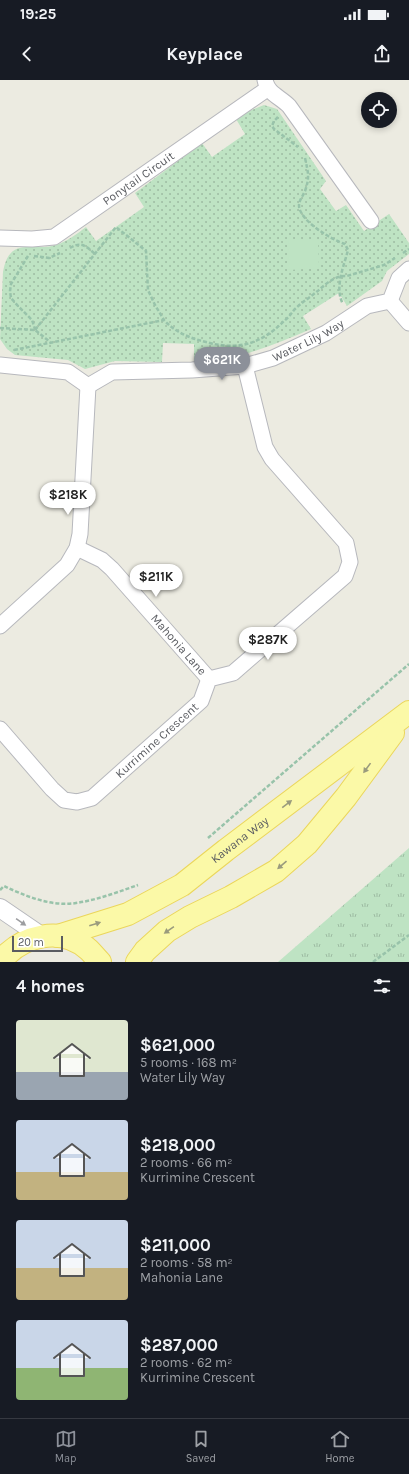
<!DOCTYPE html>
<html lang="en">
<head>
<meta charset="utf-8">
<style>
  :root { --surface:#171b24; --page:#20242c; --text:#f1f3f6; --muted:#9ea1a6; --line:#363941; --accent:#8c9099 }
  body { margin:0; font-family:Karla,sans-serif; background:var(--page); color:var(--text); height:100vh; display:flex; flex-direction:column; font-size:15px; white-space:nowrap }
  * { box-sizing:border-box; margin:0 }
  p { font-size:13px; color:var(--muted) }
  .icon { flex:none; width:22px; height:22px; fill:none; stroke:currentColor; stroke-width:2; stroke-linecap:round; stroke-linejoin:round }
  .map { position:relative; height:882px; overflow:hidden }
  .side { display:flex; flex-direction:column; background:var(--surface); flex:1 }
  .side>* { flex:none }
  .buttons { position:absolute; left:361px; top:12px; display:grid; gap:8px }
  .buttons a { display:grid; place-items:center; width:36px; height:36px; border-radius:50%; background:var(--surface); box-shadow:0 2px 6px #0003; font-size:20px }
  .scale { position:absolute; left:12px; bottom:10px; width:51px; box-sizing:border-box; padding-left:4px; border:2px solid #5a5c61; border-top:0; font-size:11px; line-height:14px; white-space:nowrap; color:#5a5c61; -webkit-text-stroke:3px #fff; paint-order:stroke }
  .price { position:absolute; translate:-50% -34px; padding:0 9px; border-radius:14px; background:#fff; color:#222; font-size:13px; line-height:26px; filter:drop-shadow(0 1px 2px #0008) }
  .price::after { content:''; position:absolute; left:50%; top:24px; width:12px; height:9px; margin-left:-6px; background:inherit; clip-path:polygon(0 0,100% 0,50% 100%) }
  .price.on { background:var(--accent); color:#fff }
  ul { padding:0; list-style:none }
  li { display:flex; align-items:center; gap:12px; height:100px; padding:0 16px }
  li span { display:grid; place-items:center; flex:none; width:112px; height:80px; border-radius:4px; color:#555 }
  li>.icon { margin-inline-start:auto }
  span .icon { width:48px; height:48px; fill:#fffc; stroke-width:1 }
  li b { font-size:17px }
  h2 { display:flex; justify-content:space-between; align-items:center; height:48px; padding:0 16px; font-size:17px }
  .status { display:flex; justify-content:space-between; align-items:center; height:28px; padding:0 20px; background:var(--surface); direction:ltr }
  .status svg { height:11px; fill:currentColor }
  header { display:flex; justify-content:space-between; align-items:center; height:52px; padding:0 16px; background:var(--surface); font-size:18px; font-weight:700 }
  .dock { display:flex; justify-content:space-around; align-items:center; height:56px; border-top:1px solid var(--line); background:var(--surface); font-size:11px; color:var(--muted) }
  .dock a { display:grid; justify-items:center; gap:2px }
  .dock .on { color:var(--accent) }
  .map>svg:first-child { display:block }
</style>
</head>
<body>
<div class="status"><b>19:25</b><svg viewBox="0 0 49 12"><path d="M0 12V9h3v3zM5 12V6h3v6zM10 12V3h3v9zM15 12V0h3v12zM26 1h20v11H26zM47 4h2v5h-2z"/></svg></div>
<header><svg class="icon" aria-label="back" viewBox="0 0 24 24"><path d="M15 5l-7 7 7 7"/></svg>Keyplace<svg class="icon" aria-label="share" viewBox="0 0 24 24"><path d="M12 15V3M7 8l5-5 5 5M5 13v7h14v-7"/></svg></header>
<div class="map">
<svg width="409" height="882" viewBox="0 0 409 882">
  <defs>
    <pattern id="grass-tufts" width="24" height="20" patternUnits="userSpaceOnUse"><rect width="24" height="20" fill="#bee3c3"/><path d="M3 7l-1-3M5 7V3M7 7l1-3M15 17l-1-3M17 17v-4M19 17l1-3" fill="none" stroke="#9dbba2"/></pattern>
    <pattern id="park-dots" width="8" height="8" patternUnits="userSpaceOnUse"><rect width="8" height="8" fill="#bee3c3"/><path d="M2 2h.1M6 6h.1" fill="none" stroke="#9dbba2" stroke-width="1.8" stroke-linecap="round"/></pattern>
  </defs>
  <rect width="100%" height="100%" fill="#ecebe1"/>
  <path fill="url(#grass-tufts)" d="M409,768V882H278Z"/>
  <path fill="url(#park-dots)" d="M264,25L277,29L326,101L320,109L336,131L346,125L364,151L389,134L409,163V174L387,191L382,201L347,226L339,213L303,236L311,249C274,265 234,281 194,283V264L163,263L162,282L115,281L85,289L68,280L15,275L7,269L0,259L3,192C10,153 34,174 59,164C69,160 78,153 86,147L96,161L144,127L135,113L202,63L212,77L245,54L236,39L249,31Z"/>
  <path fill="#bee3c3" d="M318,159L319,188L289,190L288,160Z"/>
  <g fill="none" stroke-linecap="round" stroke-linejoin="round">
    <g stroke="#b7b8bd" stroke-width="17">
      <g id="minor">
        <path d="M265,0C268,14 279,16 289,26L371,141"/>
        <path id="s1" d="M0,158L32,159L54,157L267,9"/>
        <path d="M390,221L409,243"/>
        <path id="s2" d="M0,285L68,292L88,306L112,292L192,290L245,286L273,278L326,253L367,226L390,221L399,198L409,189"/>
        <path id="s3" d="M77,468L102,480L112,489L209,599"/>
        <path d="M0,546L67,485L77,468L80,454L88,306"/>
        <path id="s4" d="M0,649L52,709L64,720L77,722L92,718L201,621L209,599L233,593L345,496L350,482L346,463L272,379L265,367L245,286"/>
      </g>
    </g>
    <g stroke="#b7b8bd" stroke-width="20">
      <path id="tertiary" d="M0,828L41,856"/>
    </g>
    <g stroke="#ebd65b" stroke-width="24">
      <g id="primary">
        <path id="s5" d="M58,856L128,834L182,805L226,770L409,632"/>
        <path d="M0,882C22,855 61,845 89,870C93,874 96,878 100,882"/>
        <path d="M137,882L145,871L167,851L190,837L231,817L276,791L307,764L346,717L393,653"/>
      </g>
    </g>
    <path stroke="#98c3aa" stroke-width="2.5" stroke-dasharray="4 2" stroke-linecap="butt" d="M278,37L274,41L272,46L274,49L298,67
      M305,78C308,92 310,97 305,111C303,116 299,120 299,126C300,141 332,160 345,164L348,170C344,186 334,208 343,224
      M70,168C81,161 86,166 95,174
      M403,173L409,169
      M28,176L11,204L10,211L11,218L18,226L32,240L35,249
      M34,176L49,178L60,173
      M0,248L35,250L50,262
      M35,250L116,147L146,171L148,210L155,225L164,240
      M14,270L164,240C176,253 190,258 206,262C238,271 261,264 284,241C288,238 291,234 294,230C302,222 312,216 320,209C328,202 337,195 347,196L384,185L395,178
      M208,758L409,584
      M0,810L4,806C25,816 52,827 76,823C97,820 118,812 138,805
      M373,882L409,855"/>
    <use href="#minor" stroke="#fff" stroke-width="15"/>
    <use href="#tertiary" stroke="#fff" stroke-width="18"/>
    <use href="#primary" stroke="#fbf9a7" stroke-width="22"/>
  </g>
  <defs><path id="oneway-solid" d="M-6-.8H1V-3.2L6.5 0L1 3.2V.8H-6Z"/></defs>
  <g fill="#9a9b7d">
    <use href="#oneway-solid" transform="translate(367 688) rotate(126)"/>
    <use href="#oneway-solid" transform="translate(287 724) rotate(-37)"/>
    <use href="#oneway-solid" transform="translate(282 785) rotate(139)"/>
    <use href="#oneway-solid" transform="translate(95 844) rotate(-18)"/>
    <use href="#oneway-solid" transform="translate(169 850) rotate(145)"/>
  </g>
  <use fill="#9c9da0" href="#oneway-solid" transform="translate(21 842) rotate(35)"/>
  <g text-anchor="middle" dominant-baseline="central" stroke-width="4" stroke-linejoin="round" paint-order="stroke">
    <g font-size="12" fill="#5a5c61" stroke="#fff">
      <text stroke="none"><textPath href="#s1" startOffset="157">Ponytail Circuit</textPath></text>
      <text stroke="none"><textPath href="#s2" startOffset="322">Water Lily Way</textPath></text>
      <text stroke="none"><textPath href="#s3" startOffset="142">Mahonia Lane</textPath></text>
      <text stroke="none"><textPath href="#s4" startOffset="211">Kurrimine Crescent</textPath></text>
      <text stroke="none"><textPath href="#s5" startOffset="208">Kawana Way</textPath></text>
    </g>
  </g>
</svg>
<div class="buttons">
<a><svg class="icon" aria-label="locate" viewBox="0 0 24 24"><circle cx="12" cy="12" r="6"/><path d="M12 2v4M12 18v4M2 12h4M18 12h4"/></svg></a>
</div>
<div class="scale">20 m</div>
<b class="price on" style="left:222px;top:301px">$621K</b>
<b class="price" style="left:68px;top:436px">$218K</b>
<b class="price" style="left:156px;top:518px">$211K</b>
<b class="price" style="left:268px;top:581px">$287K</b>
</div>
<section class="side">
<h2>4 homes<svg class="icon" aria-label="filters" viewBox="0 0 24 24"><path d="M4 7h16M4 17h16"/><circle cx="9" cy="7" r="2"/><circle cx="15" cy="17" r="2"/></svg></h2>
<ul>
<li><span style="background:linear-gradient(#dfe7d0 65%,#9aa5b1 0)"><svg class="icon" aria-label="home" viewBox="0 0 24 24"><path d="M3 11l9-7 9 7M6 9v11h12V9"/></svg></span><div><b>$621,000</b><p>5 rooms · 168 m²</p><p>Water Lily Way</p></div></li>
<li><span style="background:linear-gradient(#c9d6e8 65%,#c2b280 0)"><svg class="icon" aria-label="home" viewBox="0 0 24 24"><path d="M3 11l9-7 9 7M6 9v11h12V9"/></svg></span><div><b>$218,000</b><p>2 rooms · 66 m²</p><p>Kurrimine Crescent</p></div></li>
<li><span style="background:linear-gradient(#c9d6e8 60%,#c2b280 0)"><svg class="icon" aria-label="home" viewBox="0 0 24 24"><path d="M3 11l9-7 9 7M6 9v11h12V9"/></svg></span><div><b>$211,000</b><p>2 rooms · 58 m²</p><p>Mahonia Lane</p></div></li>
<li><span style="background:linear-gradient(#c9d6e8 60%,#8fb573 0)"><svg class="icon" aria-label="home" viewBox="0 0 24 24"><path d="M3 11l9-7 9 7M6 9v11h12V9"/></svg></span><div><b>$287,000</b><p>2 rooms · 62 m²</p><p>Kurrimine Crescent</p></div></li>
</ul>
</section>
<nav class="dock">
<a class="on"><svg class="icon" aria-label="map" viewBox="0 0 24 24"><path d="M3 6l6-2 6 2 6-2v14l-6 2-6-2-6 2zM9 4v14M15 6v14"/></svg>Map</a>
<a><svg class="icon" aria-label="saved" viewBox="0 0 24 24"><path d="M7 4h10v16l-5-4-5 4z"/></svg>Saved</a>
<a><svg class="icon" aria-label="home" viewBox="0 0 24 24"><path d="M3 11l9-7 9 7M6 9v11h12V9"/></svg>Home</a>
</nav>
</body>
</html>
